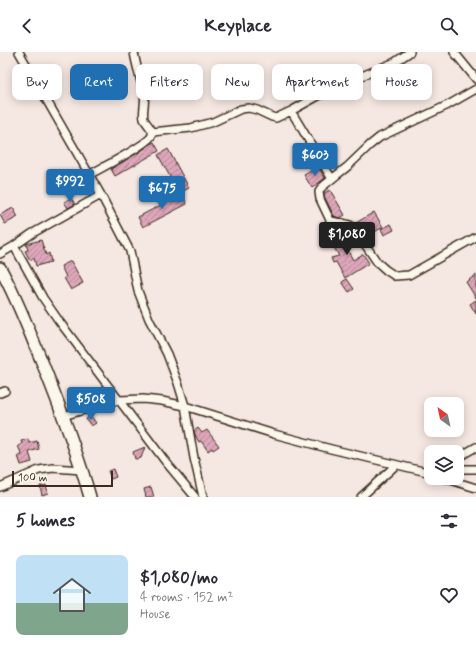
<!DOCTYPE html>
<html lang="en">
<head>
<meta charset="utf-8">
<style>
  :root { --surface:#fff; --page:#f7f7f7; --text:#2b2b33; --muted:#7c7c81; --line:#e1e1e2; --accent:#1f6fb2 }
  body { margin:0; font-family:Mynerve,sans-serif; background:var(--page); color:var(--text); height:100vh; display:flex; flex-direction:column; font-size:15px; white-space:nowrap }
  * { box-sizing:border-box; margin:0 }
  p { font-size:13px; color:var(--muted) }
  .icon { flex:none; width:22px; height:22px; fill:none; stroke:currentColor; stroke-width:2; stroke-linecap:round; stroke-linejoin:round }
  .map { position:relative; height:445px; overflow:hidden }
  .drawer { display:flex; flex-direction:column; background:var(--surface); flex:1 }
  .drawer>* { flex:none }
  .guide { position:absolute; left:12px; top:12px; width:452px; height:36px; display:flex; gap:8px }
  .needle { width:26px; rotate:327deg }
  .buttons { position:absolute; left:424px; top:345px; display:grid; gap:8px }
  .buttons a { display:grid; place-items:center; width:40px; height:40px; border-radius:8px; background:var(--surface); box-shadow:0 2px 10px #0003; font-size:20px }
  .scale { position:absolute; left:12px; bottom:10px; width:101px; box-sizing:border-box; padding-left:4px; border:2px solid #3b2a1e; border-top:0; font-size:11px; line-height:14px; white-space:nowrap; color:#3b2a1e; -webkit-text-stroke:3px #fbf7ec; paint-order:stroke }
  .price { position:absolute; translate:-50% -34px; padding:0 9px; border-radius:4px; background:var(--accent); color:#fff; font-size:13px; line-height:26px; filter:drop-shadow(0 1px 2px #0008) }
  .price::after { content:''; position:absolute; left:50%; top:24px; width:12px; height:9px; margin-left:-6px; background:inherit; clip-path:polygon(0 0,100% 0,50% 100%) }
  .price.current { background:#222; color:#fff }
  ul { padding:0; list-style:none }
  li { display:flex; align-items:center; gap:12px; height:100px; padding:0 16px }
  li+li { border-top:1px solid var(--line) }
  li span { display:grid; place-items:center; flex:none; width:112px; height:80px; border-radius:8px; color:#555 }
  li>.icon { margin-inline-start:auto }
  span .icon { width:48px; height:48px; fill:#fffc; stroke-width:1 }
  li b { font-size:17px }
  h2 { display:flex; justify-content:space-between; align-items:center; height:48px; padding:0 16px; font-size:17px }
  .chip { padding:0 14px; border-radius:8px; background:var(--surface); box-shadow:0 2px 10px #0003; font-size:14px; line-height:36px }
  .chip.current { background:var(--accent); color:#fff }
  header { display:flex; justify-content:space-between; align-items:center; height:52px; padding:0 16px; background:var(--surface); font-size:18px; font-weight:800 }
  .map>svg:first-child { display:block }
</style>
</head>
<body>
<header><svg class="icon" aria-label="back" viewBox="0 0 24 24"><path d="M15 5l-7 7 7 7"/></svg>Keyplace<svg class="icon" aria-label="search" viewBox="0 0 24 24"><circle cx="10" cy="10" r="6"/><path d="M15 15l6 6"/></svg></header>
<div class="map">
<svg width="476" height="445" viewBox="0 0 476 445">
  <defs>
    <pattern id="building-hatch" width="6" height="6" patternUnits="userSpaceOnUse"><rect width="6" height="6" fill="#dea6ba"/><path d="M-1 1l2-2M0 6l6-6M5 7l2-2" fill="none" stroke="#b58797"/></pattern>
  </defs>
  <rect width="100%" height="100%" fill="#f5e7e2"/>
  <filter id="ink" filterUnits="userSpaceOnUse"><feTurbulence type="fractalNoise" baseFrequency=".025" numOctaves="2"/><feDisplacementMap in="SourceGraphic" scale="8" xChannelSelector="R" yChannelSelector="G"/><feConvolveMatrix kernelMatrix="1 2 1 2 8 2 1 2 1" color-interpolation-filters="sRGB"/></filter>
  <g filter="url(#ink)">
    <path fill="url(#building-hatch)" stroke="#3b2a1e" d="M154,90L159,99L115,124L111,117L136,102Z
      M168,97L189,136L179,141L158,103Z
      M318,115L325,126L312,136L304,123Z
      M330,138L345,163L340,166L334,164L325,146L324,141Z
      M182,142L187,152L143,175L138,165Z
      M71,146L75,152L68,156L64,150Z
      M13,156L18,165L5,172L0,163Z
      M374,160L383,175L366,185L356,171Z
      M391,172L394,178L384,183L381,177Z
      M350,181H351L358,190L347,197L353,208L363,202L369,211L345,226L336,210L333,211L331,206L339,204L330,189L335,186L336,189Z
      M41,188L46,203L49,201L51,210L36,214L34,206L30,208L25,199L28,198L26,192Z
      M71,209L83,231L79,233H80L71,238L64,226L66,225L61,214Z
      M476,223V246L466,230Z
      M347,227L354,237L349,240L342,230Z
      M476,248V262L470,252Z
      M91,364L96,371L91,374L86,367Z
      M198,376L202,381L207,378L219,394L213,398L212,396L208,399L201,389L199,390L196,385L194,379Z
      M28,387L29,391L37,389L39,397L29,400L32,410L21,413L18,404L22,403L18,394L22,392L21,389Z
      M145,395L141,406L135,407L133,400Z
      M113,417L116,425L111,427L108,419Z
      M46,433L48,441L42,443L40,434Z
      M151,435L154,445H146L144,437Z"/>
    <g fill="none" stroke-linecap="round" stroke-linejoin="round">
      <g stroke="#3b2a1e" stroke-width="10">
        <path id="minor" d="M19,0L101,143L130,199L138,239L149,267L167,302L178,331L185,354L194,406L203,445
          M454,0L476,27
          M476,37L448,53L380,85L370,93L347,115L338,122L321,136L319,140L320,147L330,168L336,170L343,171L350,173L354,176L377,210L386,218L395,224L409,223L476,185
          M291,59L332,127
          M152,80L191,76L213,70L241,57L249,56L257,58L272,65L276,66L291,59L331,37L395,10L410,0
          M89,123C99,117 149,92 152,83C154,78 146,72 144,67C142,59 146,50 144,42C141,28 136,14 134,0
          M14,194L43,246L59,269L165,409L195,445
          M0,202L14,194L33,181L101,143
          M0,341L5,339
          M63,364L119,348L143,347L162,349L185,354L274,382L331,397L431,421
          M457,406L476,395
          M457,417H476
          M444,426L476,436
          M0,435L39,418L53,416L82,418
          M361,445L396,413"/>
      </g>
      <g stroke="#3b2a1e" stroke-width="14">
        <path id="highway" d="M0,216C17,246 29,279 42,310C60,355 77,399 90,445"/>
      </g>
      <use href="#minor" stroke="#fbf7ec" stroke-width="7"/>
      <use href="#highway" stroke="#fbf7ec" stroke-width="11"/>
    </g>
  </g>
</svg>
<div class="buttons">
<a><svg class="needle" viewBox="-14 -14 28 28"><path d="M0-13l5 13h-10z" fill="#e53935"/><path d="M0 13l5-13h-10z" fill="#7c7c81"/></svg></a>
<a><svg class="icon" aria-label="layers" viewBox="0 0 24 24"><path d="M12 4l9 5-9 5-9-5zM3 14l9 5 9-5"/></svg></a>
</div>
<div class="scale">100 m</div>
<b class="price" style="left:315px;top:125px">$603</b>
<b class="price" style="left:70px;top:151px">$992</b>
<b class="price" style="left:162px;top:158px">$675</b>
<b class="price current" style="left:347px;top:204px">$1,080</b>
<b class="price" style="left:91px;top:369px">$508</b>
<div class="guide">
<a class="chip">Buy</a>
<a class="chip current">Rent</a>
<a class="chip">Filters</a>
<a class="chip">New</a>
<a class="chip">Apartment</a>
<a class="chip">House</a>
</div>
</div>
<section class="drawer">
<h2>5 homes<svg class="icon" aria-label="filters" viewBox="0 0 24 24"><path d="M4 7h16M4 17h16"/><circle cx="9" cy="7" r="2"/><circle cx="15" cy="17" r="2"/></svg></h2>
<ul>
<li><span style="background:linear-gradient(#bfe0f5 60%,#7fa58c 0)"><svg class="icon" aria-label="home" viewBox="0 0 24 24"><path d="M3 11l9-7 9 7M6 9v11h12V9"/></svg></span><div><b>$1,080/mo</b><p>4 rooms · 152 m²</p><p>House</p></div><svg class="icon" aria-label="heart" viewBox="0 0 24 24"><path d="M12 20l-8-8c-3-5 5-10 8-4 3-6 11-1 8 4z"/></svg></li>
</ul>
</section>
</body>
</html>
